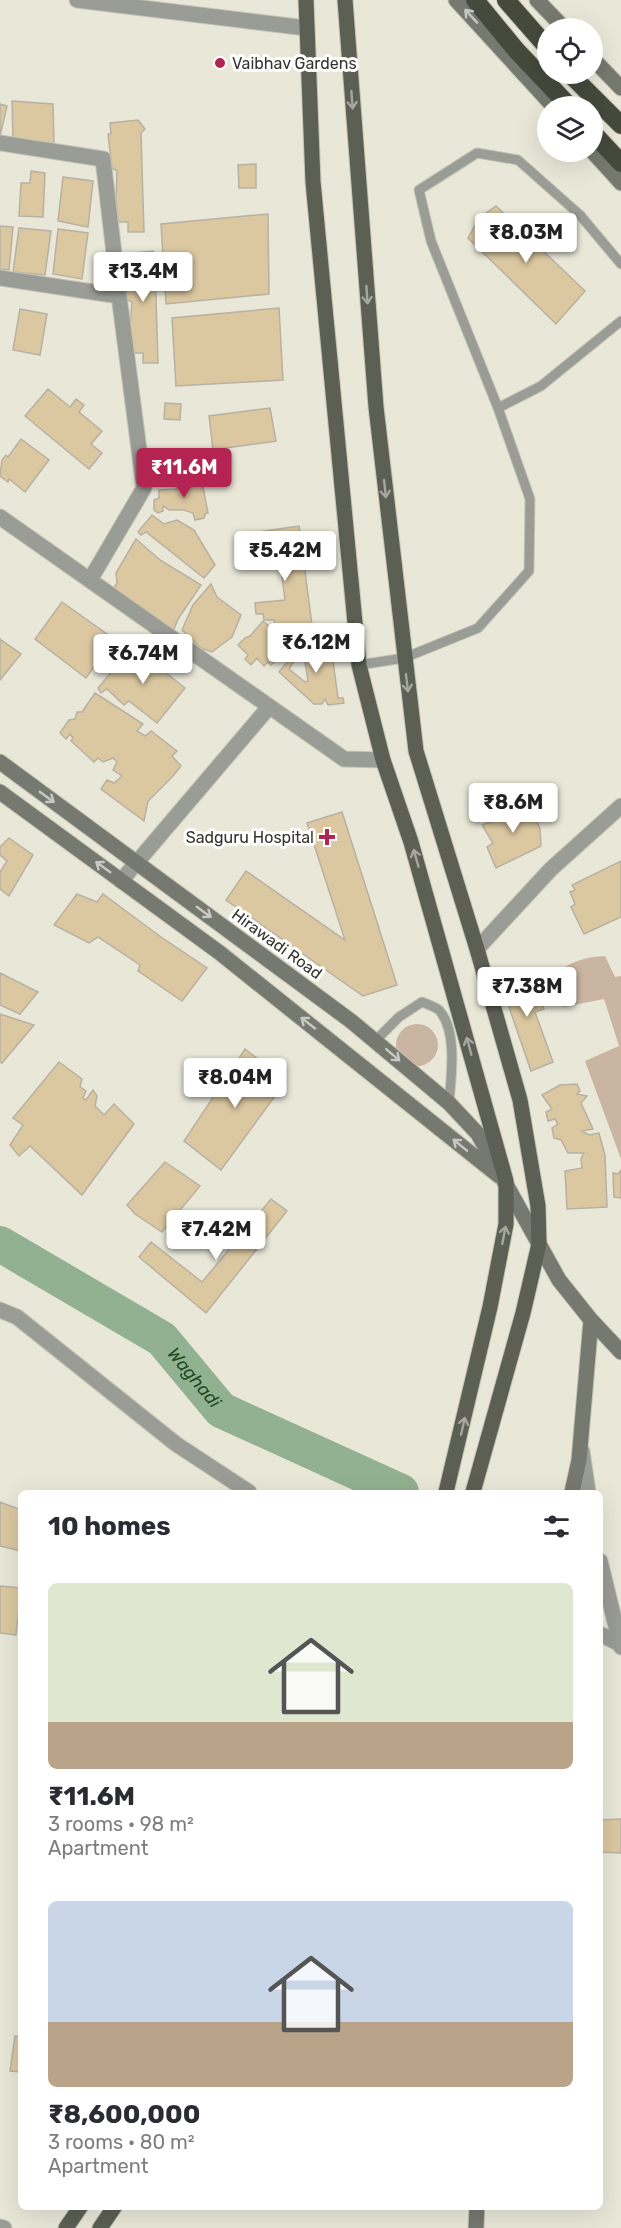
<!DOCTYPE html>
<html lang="en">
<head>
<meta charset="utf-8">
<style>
  :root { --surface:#fff; --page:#f2f2f3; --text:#2b2b33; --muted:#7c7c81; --accent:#b32453 }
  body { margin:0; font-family:Rubik,sans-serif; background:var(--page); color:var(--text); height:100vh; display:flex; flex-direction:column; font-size:22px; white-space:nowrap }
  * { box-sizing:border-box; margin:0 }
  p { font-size:20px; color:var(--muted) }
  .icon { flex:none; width:33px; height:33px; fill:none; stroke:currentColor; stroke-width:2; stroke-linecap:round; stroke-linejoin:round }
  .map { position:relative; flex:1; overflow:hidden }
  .panel { position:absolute; left:18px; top:1490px; width:585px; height:720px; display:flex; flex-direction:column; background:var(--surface); border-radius:9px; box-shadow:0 6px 24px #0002 }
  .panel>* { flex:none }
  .fabs { position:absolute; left:537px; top:18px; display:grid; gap:12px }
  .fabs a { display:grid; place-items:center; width:66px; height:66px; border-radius:50%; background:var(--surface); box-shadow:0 6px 24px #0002; font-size:30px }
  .price { position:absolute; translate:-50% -51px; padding:0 14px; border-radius:6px; background:#fff; color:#222; font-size:20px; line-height:39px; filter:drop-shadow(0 2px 3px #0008) }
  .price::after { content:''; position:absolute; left:50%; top:36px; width:18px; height:14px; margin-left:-9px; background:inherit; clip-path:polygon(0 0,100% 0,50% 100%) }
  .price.selected { background:var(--accent); color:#fff }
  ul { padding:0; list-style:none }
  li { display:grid; align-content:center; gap:12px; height:318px; padding:0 30px }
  li span { display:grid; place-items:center; height:186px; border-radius:9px; color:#555 }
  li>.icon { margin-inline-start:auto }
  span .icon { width:108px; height:108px; fill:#fffc; stroke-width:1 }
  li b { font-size:26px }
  h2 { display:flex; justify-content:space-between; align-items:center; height:72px; padding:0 30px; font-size:26px }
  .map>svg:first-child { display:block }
</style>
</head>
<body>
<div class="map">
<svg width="621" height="2228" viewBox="0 0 621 2228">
  <rect width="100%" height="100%" fill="#e9e8d8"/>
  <path fill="#cab5a2" d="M605,956L615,977L621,976V1159L585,1061L619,1046L604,999L563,1007L552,977C568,962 584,957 605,956Z
    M396 1045a21 21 0 1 1 42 0a21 21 0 1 1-42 0Z"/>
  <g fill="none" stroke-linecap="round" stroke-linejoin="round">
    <path stroke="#92b190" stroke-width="36" id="s1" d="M0,1244L162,1339L221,1410L401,1492"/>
  </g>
  <path fill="#dbc8a1" stroke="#b8b1a3" stroke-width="1.5" d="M12,101L53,104L54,144L13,139Z
    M0,104L7,106L0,136Z
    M138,120L145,129L141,133L144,232H128V222H118L116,197L117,171L112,168L108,134H111L110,123Z
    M256,164V188H239L238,165Z
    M31,171L45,173L43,217L19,216L21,183H30Z
    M63,177L93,181L88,227L58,221Z
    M496,206L585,291L556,324L468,238L479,218Z
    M268,214L269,294L166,304L161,224Z
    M0,226L13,227L9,270L0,269Z
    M19,228L51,231L45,275L13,272Z
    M58,229L88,233L82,279L53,274Z
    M153,251L160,260L155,264L158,363H143V353H132L130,328L132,302L126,299L123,265H125L124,254Z
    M279,308L283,380L176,386L172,318Z
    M20,309L47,314L40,355L13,350Z
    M48,389L70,407L76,399L84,405L79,412L102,431L91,444L102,453L89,469L25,416Z
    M165,403L181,404L180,420L164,419Z
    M270,408L276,441L213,450L209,416Z
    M21,439L49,460L25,492L9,479L8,482L0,476L2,460L6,455L8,457Z
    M194,477L195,482L199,481L203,487L208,513H206L204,518L195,520L193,513L184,510H169L163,506V511L158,513L154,510V500L159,498V490L177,489L178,485L189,482V478Z
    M152,515L164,524L177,520L194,530L215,565L204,578L146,532L141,535L138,532Z
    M299,526L313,632L280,637L281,633L275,631L274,620H264L263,614H256L255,603L285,600L277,539L262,541L265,556L248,559L244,534Z
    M136,539L160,560L201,585L178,619L174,629L160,624L112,591L117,583L116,573Z
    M211,584L217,597L241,615L232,637L212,652L201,648L182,630L193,605Z
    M62,602L114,639L86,678L35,639Z
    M263,621L272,629L268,631L283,643L276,651L272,649L279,658L271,665L268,662L264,666L257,658L251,665L245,659L248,655L238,645L245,638L250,636Z
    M0,639L21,654L0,680Z
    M330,639L338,698H343L344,703L328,705L325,699L322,704H314L279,672L289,660L293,663L289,669L305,682L308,681L302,643Z
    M133,646L185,688L157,723L129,701L124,705L107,689L101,693L98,688Z
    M95,693L143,724L137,731L145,736L151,731L177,751L172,756L181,766L172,777L148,801L144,821L101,789L107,780L114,783L122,776L113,770L117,762L113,758L103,762L98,758L94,762L71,741L73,738L70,734L66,739L60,733L69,720L75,719L77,712H82Z
    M527,799L540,829L541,846L496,868L487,847L493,843L482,825L510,814L513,810L510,806Z
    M342,812L397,985L363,996L226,900L246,871L345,940L307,823Z
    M9,838L33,855L9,896L0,889V872L7,861L0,855V847Z
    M621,861V917L584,934L571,907L575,904L570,892L575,890L572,885Z
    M77,894L97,902L103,894L161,937L207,968L182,1001L138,971L140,965L98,937L89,943L54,925Z
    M529,971L544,1009L535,1012L553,1062L531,1071L500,981Z
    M0,973L38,992L20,1014L0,1005Z
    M0,1014L34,1025L2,1063L0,1062Z
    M245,1049L286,1081L221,1170L184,1141Z
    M59,1062L82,1079L80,1087L86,1091L83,1098L86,1100L93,1090L97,1096L95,1106L104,1115L114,1104L134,1124L82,1195L30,1146L19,1156L10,1145L23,1125L13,1118Z
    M577,1084L580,1091L577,1094L587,1096L581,1103L593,1129L582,1131L589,1135L599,1133L605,1155L607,1207L567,1209L565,1171L582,1168L581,1159L584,1153H568L561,1140L554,1138L552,1128L558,1124L555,1119L548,1121L546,1112L552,1109L542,1095L560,1085Z
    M165,1162L200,1186L162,1232L135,1214L127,1205Z
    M621,1170V1198L614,1197L613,1173L618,1174Z
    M271,1199L287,1211L206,1313L139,1257L151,1242L202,1282Z
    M0,1502L21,1510V1551L0,1546Z
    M0,1586L21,1588L16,1635L0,1633Z
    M621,1819V1853L600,1852V1820Z
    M15,2036L21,2037V2072L10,2071Z"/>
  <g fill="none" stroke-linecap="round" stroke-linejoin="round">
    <g stroke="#c5c4b6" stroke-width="11">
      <path id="lane" d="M498,408L541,386L621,321
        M359,665L404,658L478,628L529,571L530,499L498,408L431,241L419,190L477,153L518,160L580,215L621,264
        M376,1040L399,1017L422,1002C427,1004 435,1007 439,1010C458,1031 451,1077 449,1103"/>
    </g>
    <g stroke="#c5c4b6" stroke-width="17">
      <path id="street" d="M77,0L306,28
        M0,143L103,159L119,296L0,278
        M0,517L344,759L383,760
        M90,580L144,488L119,296
        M121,881L269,707
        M477,949L551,869L621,806
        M0,1310L17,1317L176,1444L249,1492
        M582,1451L588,1492
        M600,1561L621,1647
        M600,1634L620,1644
        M0,2227L4,2228"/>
    </g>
    <g stroke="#c5c4b6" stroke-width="17">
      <path id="secondary" d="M456,0L553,106
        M537,0L564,28
        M592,58L621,88
        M592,151L621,183
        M0,762L351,1021L449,1103L478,1134L559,1280L591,1320L621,1352
        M0,792L220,953L499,1176
        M572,1492L579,1460L591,1320
        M476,2228L477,2206"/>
    </g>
    <g stroke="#c5c4b6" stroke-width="17">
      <path id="primary" d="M306,0L313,182L359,665L383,760L411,842L506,1181V1224L490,1307L446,1492
        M345,0L376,407L416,751L477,949L520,1100L538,1206L539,1244L523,1313L473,1492
        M66,2228L81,2206
        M100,2228L115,2206"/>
    </g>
    <g stroke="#c5c4b6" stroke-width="20">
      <path id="highway" d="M475,0L516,50L569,106
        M506,0L548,48
        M570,74L621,125
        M592,132L621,163"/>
    </g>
    <use href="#lane" stroke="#9a9c96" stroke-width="9"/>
    <use href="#street" stroke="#9a9c96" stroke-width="15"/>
    <use href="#secondary" stroke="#75796f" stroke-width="15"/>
    <use href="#primary" stroke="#5b5f54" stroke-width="15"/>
    <use href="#highway" stroke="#454a3d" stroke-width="18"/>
  </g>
  <defs><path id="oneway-shaft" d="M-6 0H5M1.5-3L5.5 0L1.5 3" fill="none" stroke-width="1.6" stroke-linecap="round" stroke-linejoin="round" transform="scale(1.5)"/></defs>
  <g stroke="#c8c9c5">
    <use href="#oneway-shaft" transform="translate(471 16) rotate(-133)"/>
    <use href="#oneway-shaft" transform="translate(47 797) rotate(36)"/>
    <use href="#oneway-shaft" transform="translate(103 867) rotate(-144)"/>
    <use href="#oneway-shaft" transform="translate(204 912) rotate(36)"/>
    <use href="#oneway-shaft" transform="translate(308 1023) rotate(-142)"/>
    <use href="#oneway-shaft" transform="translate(393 1055) rotate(41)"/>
    <use href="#oneway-shaft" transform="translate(460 1145) rotate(-141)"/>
  </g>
  <g stroke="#a5a7a1">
    <use href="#oneway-shaft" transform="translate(352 100) rotate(86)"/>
    <use href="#oneway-shaft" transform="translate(367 295) rotate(86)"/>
    <use href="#oneway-shaft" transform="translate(385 489) rotate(84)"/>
    <use href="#oneway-shaft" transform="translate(407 683) rotate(83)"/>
    <use href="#oneway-shaft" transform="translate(416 858) rotate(-106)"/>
    <use href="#oneway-shaft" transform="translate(469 1046) rotate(-105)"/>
    <use href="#oneway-shaft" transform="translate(504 1235) rotate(-79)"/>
    <use href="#oneway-shaft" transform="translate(463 1426) rotate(-77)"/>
  </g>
  <g fill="#b32453" stroke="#fff" stroke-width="2">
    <circle cx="220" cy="63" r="6"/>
    <path d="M324 828h6v6h6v6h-6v6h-6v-6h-6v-6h6z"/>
  </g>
  <g text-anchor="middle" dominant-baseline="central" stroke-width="6" stroke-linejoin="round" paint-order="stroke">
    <g font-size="16" fill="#35342e" stroke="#fff" text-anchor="start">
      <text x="232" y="63">Vaibhav Gardens</text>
      <text x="314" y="837" text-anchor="end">Sadguru Hospital</text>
    </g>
    <g font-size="16" fill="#35342e" stroke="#fff">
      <text transform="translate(277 944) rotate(36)">Hirawadi Road</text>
    </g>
    <g font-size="18" font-style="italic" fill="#214c20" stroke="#fff">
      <text stroke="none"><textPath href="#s1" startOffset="238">Waghadi</textPath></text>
    </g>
  </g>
</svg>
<div class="fabs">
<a><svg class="icon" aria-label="locate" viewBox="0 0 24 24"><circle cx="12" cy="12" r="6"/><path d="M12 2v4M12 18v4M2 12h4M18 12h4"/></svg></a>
<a><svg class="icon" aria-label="layers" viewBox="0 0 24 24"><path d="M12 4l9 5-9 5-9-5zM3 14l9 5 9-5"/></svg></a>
</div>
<b class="price" style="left:526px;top:264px">₹8.03M</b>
<b class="price" style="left:143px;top:303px">₹13.4M</b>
<b class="price selected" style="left:184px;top:499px">₹11.6M</b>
<b class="price" style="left:285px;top:582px">₹5.42M</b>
<b class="price" style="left:316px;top:674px">₹6.12M</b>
<b class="price" style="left:143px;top:685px">₹6.74M</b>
<b class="price" style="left:513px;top:834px">₹8.6M</b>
<b class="price" style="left:527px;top:1018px">₹7.38M</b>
<b class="price" style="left:235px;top:1109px">₹8.04M</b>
<b class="price" style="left:216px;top:1261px">₹7.42M</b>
<section class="panel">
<h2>10 homes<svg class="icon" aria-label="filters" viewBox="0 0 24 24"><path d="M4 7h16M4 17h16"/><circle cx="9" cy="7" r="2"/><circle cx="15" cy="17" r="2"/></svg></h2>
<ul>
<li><span style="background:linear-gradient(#dfe7d0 75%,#b9a48a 0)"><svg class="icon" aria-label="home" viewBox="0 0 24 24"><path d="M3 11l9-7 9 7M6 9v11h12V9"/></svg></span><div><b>₹11.6M</b><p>3 rooms · 98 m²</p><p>Apartment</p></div></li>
<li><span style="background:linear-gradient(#c9d6e8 65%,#b9a48a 0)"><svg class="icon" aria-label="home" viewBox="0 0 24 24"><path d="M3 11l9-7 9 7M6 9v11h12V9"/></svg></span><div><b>₹8,600,000</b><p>3 rooms · 80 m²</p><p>Apartment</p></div></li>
</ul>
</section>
</div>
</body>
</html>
